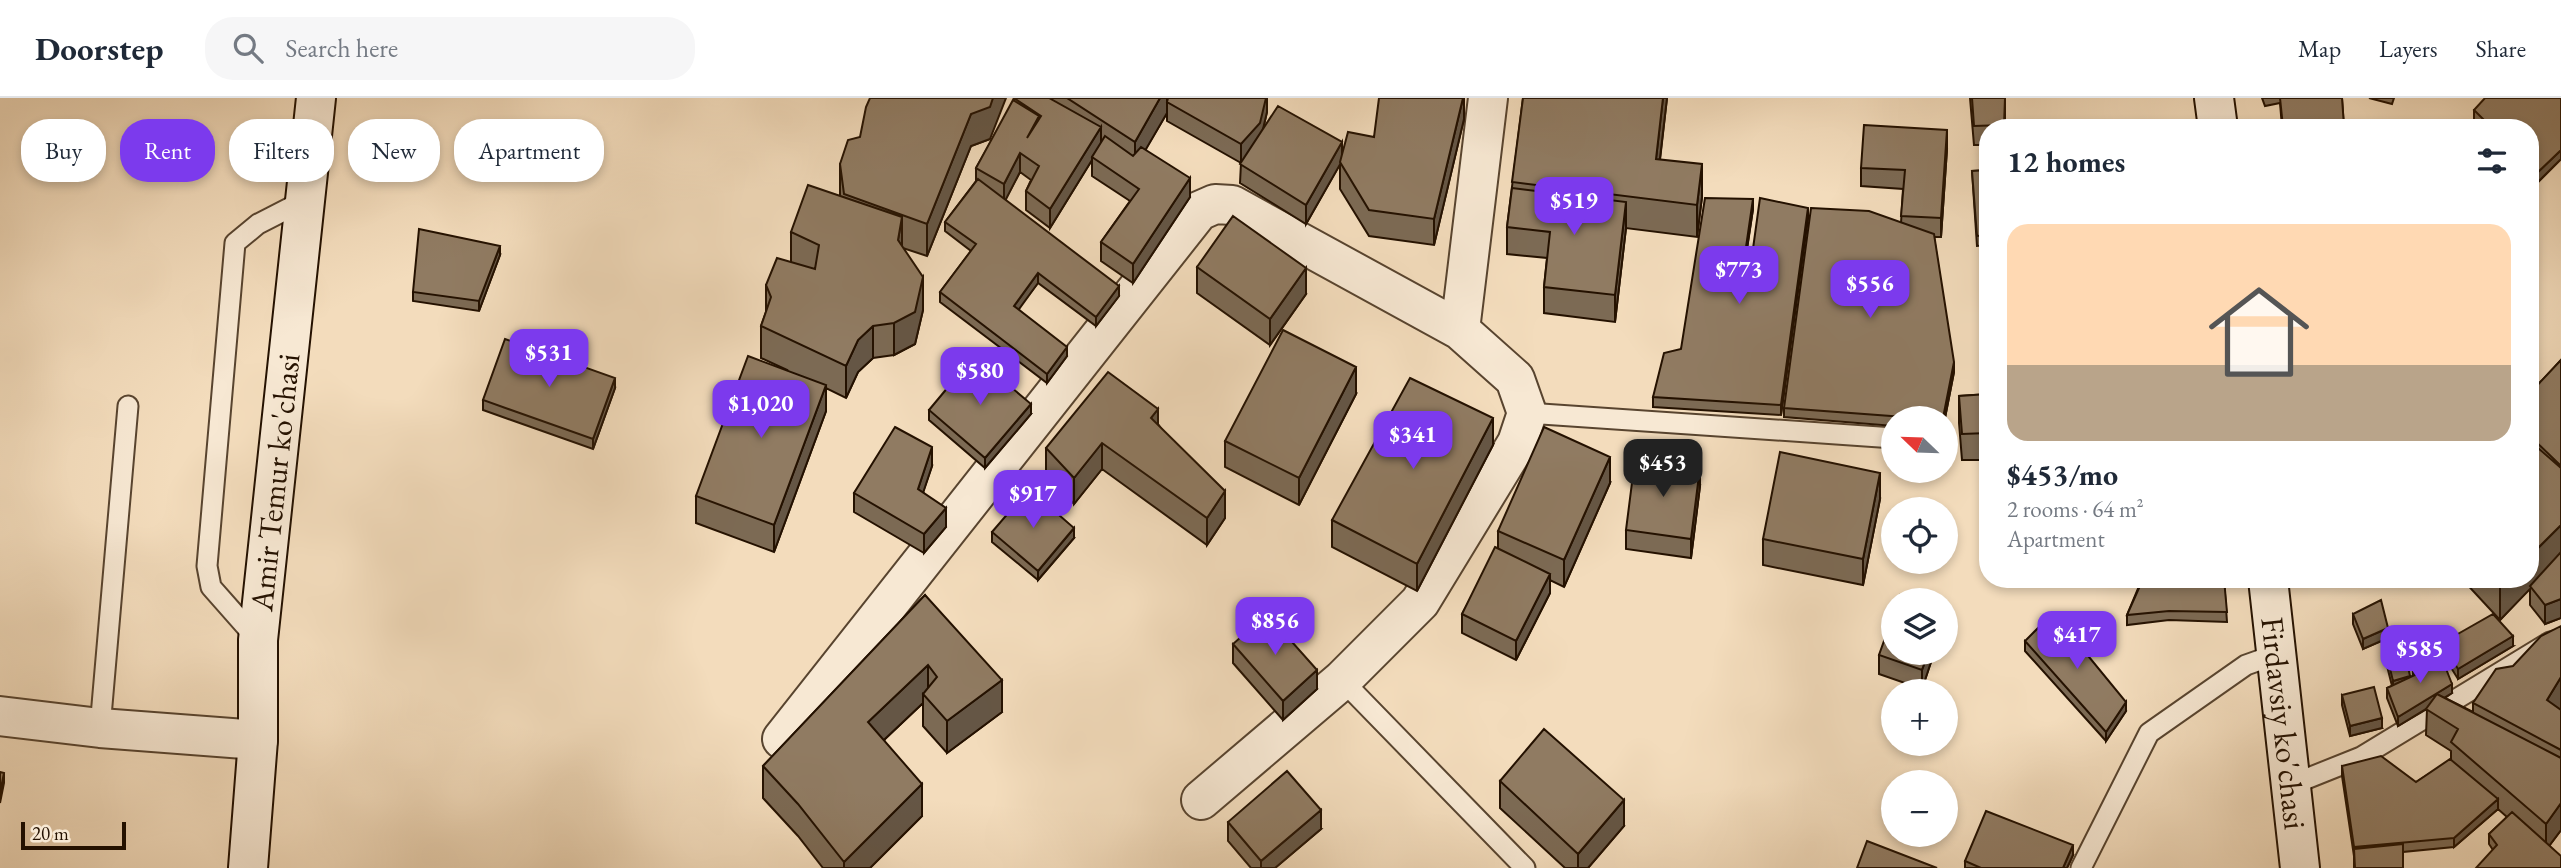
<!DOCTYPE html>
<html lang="en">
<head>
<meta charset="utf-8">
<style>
  :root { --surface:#fff; --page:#f6f6f7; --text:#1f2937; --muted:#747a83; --line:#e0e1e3; --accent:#7c3aed }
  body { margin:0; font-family:"EB Garamond",serif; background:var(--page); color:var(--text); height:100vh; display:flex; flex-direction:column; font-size:26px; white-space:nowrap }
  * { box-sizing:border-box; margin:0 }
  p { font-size:23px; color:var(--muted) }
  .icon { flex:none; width:38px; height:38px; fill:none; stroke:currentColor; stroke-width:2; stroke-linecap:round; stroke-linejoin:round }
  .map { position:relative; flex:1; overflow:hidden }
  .drawer { position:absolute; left:1979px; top:21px; width:560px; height:469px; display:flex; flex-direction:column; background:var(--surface); border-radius:28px; box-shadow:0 4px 10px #0003 }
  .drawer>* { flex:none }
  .top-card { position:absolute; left:21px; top:21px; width:665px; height:63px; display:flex; gap:14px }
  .needle { width:46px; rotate:293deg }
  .controls { position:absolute; left:1881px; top:308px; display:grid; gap:14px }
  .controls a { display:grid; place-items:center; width:77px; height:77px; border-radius:50%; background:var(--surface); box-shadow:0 4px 10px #0003; font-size:35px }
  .scale { position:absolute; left:21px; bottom:18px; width:105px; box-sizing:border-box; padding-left:7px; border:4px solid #241100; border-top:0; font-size:19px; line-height:24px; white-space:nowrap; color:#241100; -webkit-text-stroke:5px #f7e8d3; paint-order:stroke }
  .price { position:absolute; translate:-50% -60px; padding:0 16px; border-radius:14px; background:var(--accent); color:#fff; font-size:23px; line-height:46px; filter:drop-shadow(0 2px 4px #0008) }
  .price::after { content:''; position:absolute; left:50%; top:42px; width:21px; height:16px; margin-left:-10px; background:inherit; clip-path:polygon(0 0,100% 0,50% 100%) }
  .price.on { background:#222; color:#fff }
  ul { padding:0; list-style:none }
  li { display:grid; align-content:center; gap:14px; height:371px; padding:0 28px }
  li span { display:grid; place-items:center; height:217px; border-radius:21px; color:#555 }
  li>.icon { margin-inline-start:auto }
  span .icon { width:126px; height:126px; fill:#fffc; stroke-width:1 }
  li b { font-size:30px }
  h2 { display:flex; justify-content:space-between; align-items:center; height:84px; padding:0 28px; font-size:30px }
  .chip { padding:0 24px; border-radius:28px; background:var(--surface); box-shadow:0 4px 10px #0003; font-size:24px; line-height:63px }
  .chip.on { background:var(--accent); color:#fff }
  header { display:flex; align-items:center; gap:42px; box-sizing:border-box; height:98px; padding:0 35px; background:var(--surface); border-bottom:2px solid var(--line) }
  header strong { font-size:33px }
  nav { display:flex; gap:38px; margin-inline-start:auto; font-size:24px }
  .search { width:490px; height:63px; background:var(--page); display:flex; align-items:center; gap:18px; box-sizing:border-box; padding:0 24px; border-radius:28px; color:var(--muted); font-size:26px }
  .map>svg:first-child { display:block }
</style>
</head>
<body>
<header>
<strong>Doorstep</strong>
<div class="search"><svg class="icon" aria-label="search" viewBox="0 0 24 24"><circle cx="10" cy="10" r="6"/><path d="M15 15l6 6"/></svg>Search here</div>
<nav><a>Map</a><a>Layers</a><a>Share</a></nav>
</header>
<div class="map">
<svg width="2561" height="770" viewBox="0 0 2561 770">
  <rect width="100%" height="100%" fill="#f3dcbc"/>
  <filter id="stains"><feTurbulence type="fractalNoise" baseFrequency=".00286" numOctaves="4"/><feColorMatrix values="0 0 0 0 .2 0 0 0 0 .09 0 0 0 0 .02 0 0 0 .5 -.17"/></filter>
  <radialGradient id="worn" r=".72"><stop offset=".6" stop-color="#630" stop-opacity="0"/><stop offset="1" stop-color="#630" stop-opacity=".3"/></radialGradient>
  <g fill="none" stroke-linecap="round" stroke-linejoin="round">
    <g stroke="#58442f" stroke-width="23">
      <path id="lane" d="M1527,315L1894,340
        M256,540L211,489L207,468L235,145L258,126L305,102
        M1342,582L1525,770
        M100,630L128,308
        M2291,687L2361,659L2550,544L2561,541
        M2081,770L2149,635L2246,567L2277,556"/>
    </g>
    <g stroke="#58442f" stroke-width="42">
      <path id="street" d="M1460,232L1488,0
        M0,618L100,630L258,642
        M782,641L1199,113L1215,106L1232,107L1460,232L1515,281L1527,315L1517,345L1420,504L1342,582L1201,702"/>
    </g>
    <g stroke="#241100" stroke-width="42">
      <g id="secondary">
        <path d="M2214,0L2218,30"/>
        <path id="s1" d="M2268,481L2300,770"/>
        <path id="s2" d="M248,770L258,642V542L316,0"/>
      </g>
    </g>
    <use href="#lane" stroke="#f7e8d3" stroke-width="19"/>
    <use href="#street" stroke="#f7e8d3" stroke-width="38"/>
    <use href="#secondary" stroke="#f7e8d3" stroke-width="38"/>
  </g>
  <path fill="#7c6a54" stroke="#241100" stroke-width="2" d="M1014,0H1167V3L1267,0V14L1263,31L1342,57L1374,39L1464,0V21L1434,147L1369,138L1340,91V66L1306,126L1240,85L1241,65L1167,23V15L1145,52L1190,99L1133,185L1101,163V144L1130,103L1092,78V62L1050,130L1026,112V93L1031,82L1020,74L1005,102L1119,198L1096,228L1038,185L1018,211L1067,258L1047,285L940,204V194L971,153L945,133V124L976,83V70L1014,3Z
    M1523,0H1667L1660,62L1702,99L1697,139L1626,130L1615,224L1544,215V189L1547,160L1507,156V129Z
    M1970,0H2005V30H1988V47H1974Z
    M2262,0H2342L2344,30H2262L2282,29L2280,5L2265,8Z
    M2369,0H2394L2392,6Z
    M2561,0V61L2537,85L2530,78V30H2482L2474,22V12Z
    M860,39L990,41L971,48L927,158L903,150L923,212L915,246L894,257L873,260L858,274L846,300L826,290V313L774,454L696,425V398L787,272L761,260V228L766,214V187L791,164V134L840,98V66Z
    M1947,51L1941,139H1934L1954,274L1945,320H1894V328L1784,319V310L1901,125L1903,91L1861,88V70Z
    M1988,72V147L1977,148L1972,73Z
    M1753,111L1746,156L1752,158L1808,120L1781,317L1653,309V299L1681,251Z
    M500,157L479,213L413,203V194Z
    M1197,169L1306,196L1270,247L1197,195Z
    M2561,262V520L2545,526L2530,507V490L2500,522L2462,481H2530V295Z
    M615,290L593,351L483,312V302Z
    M1356,296L1299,407L1225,369V343Z
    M1988,296V362H1962L1959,325V298Z
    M929,312L1031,316L985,370L929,322Z
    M1158,326L1225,420L1207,447L1102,371L1074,406L1046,376V350Z
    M1493,347L1417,493L1332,449V422Z
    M932,368L923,394L946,429L924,455L854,414V395Z
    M1610,385L1564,489L1550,482V495L1516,562L1462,535V516L1498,450V433Z
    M1700,388L1691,460L1626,451V432Z
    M1880,401L1863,487L1763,467V441Z
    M992,434L1074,440L1038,482L992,444Z
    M2142,481H2224L2227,524L2169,522L2127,527V517Z
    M925,497L1002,614L947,655L923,628V605L884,642L922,718L870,770H823L798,738L763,700V668Z
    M2353,516L2388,540L2363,551L2353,526Z
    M2025,543L2126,613L2106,643L2025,553Z
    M2442,545L2513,548L2458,581L2442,555Z
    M1233,546L1317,591L1283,622L1233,565Z
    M2386,554L2410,579L2413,578V569L2452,595L2445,600L2473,614V605L2561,612V732L2549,748L2493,752L2489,746V736L2507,719L2498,711L2454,749L2403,754V770H2354V758L2342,678V668L2416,684L2451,662V653L2426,637L2427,611L2398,628L2387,600V590L2392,588L2386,564Z
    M1894,555H1934L1922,591L1879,576V557Z
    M2342,597L2382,630L2350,638L2342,607Z
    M1500,683L1624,728L1588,770H1565L1500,710Z
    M1228,724L1321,731L1275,770H1251L1228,743Z
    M2073,757L2067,770H1965V763Z"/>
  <path fill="#655645" stroke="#241100" stroke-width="2" d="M993,0H1006L990,41L971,48L927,158V126L971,16Z
    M1160,0H1167V15L1135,70V44Z
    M1266,0H1267V14L1260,44L1241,65V46Z
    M1463,0H1464V21L1434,147V121Z
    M1663,0H1667L1656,94V61Z
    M1101,29V48L1092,59V62L1050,130V111Z
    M1947,32V51L1941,139V120Z
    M1342,44V63L1306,126V107Z
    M2561,52V61L2537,85V75Z
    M1020,55V74L1004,105V86Z
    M1702,66V99L1697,139V107Z
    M1190,80V99L1133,185V166Z
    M1753,101V111L1745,165V156Z
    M1626,104V130L1615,224V197Z
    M1808,110V120L1781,317V307Z
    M902,119V151L898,142Z
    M500,148V157L479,213V203Z
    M1306,170V196L1270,247V221Z
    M1038,175V185L1014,218V208Z
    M923,179V212L915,246L894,257V225Z
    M1119,188V198L1096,228V219Z
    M873,228V260L858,274L846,300V268L858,242Z
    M1067,249V258L1047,285V276Z
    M1954,264V274L1945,320H1943Z
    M1356,269V296L1299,407V380Z
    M615,280V290L593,351V341Z
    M826,287V313L774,454V427Z
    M1031,306V316L985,370V360Z
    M1158,311V337L1151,320Z
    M1493,320V347L1417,493V466Z
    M1102,345V371L1074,406V380Z
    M932,349V368L918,410V391Z
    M1610,359V385L1564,489V462Z
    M1700,369V388L1691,460V441Z
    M1880,375V401L1863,487V461Z
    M1225,393V420L1207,447V420Z
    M946,410V429L924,455V436Z
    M2561,427V459L2500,522V489L2508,481H2530V458Z
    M1074,430V440L1038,482V473Z
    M1550,476V495L1516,562V543Z
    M2561,501V520L2545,526V507Z
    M2388,530V540L2363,551V541Z
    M2513,538V548L2458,581V571Z
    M1928,555H1934L1922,591V572Z
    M928,567V600L923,596V605L868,657V624Z
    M1317,572V591L1283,622V603Z
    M2410,578V588L2393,592V583Z
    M2561,579V611L2547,634V602Z
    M1002,582V614L947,655V623Z
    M2452,586V595L2398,628V619Z
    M2126,604V613L2106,643V634Z
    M2382,620V630L2350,638V628Z
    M4,675V685L0,705V695Z
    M922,686V718L870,770H844V764Z
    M2498,701V711L2454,749V740Z
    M1624,702V728L1588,770H1578V756Z
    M2561,705V732L2546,752V726Z
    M1321,712V731L1275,770H1261V763Z
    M2073,747V757L2067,770H2063Z"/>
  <path fill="#907b62" stroke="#241100" stroke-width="2" d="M870,0H993L990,9L971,16L927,126L844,96L840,66L848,42L860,39L866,9Z
    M1014,0H1049L1101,29L1050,111L1026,93L1039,68L1020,55L1004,86L976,70L1013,2L1039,18L1027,40L1041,18Z
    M1067,0H1160L1135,44Z
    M1168,0H1266L1260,25L1241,46L1167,4Z
    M1379,0H1463L1434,121L1369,112L1340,64L1348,34L1374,39Z
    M1523,0H1663L1656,61L1702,66L1697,107L1512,84Z
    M1972,0H2005L2004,27L1974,28Z
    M2280,0H2342L2344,28L2308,29L2309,30H2262L2283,29Z
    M2485,0H2561V52L2537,75L2530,68V30H2492L2474,12Z
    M1278,8L1342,44L1306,107L1240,66Z
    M1864,27L1947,32L1941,120L1901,118L1905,72L1861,70Z
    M1105,38L1133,58L1141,49L1190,80L1133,166L1101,144L1139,91L1092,59Z
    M1988,72V137L1977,138L1972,73Z
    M978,81L1119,188L1096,219L1038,175L1014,208L1067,249L1047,276L940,194L976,146L945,124Z
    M808,87L902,119L898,142L923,179L915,214L894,225L873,228L858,242L846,268L761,228L771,199L766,187L777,160L815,171L819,147L791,134Z
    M1512,90L1626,104L1615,197L1544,189L1550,134L1507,129Z
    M1705,100L1753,101L1745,156L1752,158L1760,100L1808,110L1781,307L1653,299L1664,255L1681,251Z
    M1811,110L1869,113L1934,136L1954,264L1943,320H1918L1784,310Z
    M1233,118L1306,170L1270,221L1197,169Z
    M419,131L500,148L479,203L413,194Z
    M1283,232L1356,269L1299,380L1225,343Z
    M505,241L615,280L593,341L483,302Z
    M748,258L826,287L774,427L696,398Z
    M974,258L1031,306L985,360L929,312Z
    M2561,262V368L2530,338V295Z
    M1108,274L1158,311L1151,320L1225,393L1207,420L1102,345L1074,380L1046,350Z
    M1410,280L1493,320L1417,466L1332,422Z
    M1988,296V335L1962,336L1959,298Z
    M895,329L932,349L918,391L946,410L924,436L854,395Z
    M1544,329L1610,359L1564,462L1498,433Z
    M2530,343L2561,370V427L2530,458Z
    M1780,354L1880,375L1863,461L1763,441Z
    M1635,361L1700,369L1691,441L1626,432Z
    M1029,391L1074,430L1038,473L992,434Z
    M1495,449L1550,476L1516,543L1462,516Z
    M2561,454V501L2545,507L2530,488Z
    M2143,481H2224L2227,514L2169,513L2127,517Z
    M2492,481H2508L2500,489Z
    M925,497L1002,582L947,623L923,596L937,579L928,567L868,624L922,686L844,764L798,706L763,668Z
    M1900,497L1917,502H1898Z
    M2381,502L2388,530L2363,541L2353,516Z
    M1894,515V555H1928L1922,572L1879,557Z
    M2053,515L2126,604L2106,634L2025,543Z
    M1267,516L1317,572L1283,603L1233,546Z
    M2493,516L2513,538L2458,571L2442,545Z
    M2561,528V579L2547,602L2561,612V652L2473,605L2496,571L2513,568L2541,538Z
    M2404,550L2410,578L2393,583L2386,554Z
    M2439,553L2452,586L2398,619L2387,590L2415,577L2413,569Z
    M2374,589L2382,620L2350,628L2342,597Z
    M2437,596L2561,660V705L2546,726L2451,644L2458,631L2426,611Z
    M1544,631L1624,702L1578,756L1500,683Z
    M2381,658L2416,684L2450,661L2498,701L2454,740L2354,749L2342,668Z
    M1287,673L1321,712L1261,763L1228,724Z
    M0,674L4,675L0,695Z
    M1986,713L2073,747L2063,770H1981L1965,763Z
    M2512,714L2561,758V770H2476L2497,747L2489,736Z
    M1867,743L1937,770H1857Z
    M2403,746V770H2355L2354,751Z"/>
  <g text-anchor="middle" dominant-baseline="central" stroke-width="7" stroke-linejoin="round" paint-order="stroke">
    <g font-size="32" fill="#241100" stroke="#f7e8d3">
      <text stroke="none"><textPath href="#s2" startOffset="387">Amir Temur ko'chasi</textPath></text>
      <text stroke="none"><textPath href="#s1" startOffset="145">Firdavsiy ko'chasi</textPath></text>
    </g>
  </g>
  <rect width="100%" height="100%" filter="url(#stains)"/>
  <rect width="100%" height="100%" fill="url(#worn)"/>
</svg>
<div class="controls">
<a><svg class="needle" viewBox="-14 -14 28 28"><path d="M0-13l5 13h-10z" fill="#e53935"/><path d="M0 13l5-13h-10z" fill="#747a83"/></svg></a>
<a><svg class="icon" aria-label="locate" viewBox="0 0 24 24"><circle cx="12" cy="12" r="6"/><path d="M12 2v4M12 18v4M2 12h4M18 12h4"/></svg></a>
<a><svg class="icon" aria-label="layers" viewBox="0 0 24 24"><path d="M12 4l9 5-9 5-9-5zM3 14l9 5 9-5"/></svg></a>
<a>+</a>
<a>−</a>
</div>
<div class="scale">20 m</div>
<b class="price" style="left:1574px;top:139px">$519</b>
<b class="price" style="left:1739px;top:208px">$773</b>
<b class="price" style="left:1870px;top:222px">$556</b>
<b class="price" style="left:549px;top:291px">$531</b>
<b class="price" style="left:980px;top:309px">$580</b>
<b class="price" style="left:761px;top:342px">$1,020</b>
<b class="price" style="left:1413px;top:373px">$341</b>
<b class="price on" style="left:1663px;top:401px">$453</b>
<b class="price" style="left:1033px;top:432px">$917</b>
<b class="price" style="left:1275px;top:559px">$856</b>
<b class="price" style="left:2077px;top:573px">$417</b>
<b class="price" style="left:2420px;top:587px">$585</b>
<div class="top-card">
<a class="chip">Buy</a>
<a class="chip on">Rent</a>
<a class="chip">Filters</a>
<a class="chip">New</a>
<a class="chip">Apartment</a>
</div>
<section class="drawer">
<h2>12 homes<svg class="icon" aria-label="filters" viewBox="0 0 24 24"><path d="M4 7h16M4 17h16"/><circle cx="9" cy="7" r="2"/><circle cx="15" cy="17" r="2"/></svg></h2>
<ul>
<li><span style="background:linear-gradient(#ffd9b3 65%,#b9a48a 0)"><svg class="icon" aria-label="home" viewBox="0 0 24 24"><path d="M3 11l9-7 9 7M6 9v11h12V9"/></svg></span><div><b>$453/mo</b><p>2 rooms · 64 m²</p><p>Apartment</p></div></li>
</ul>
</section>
</div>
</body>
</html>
